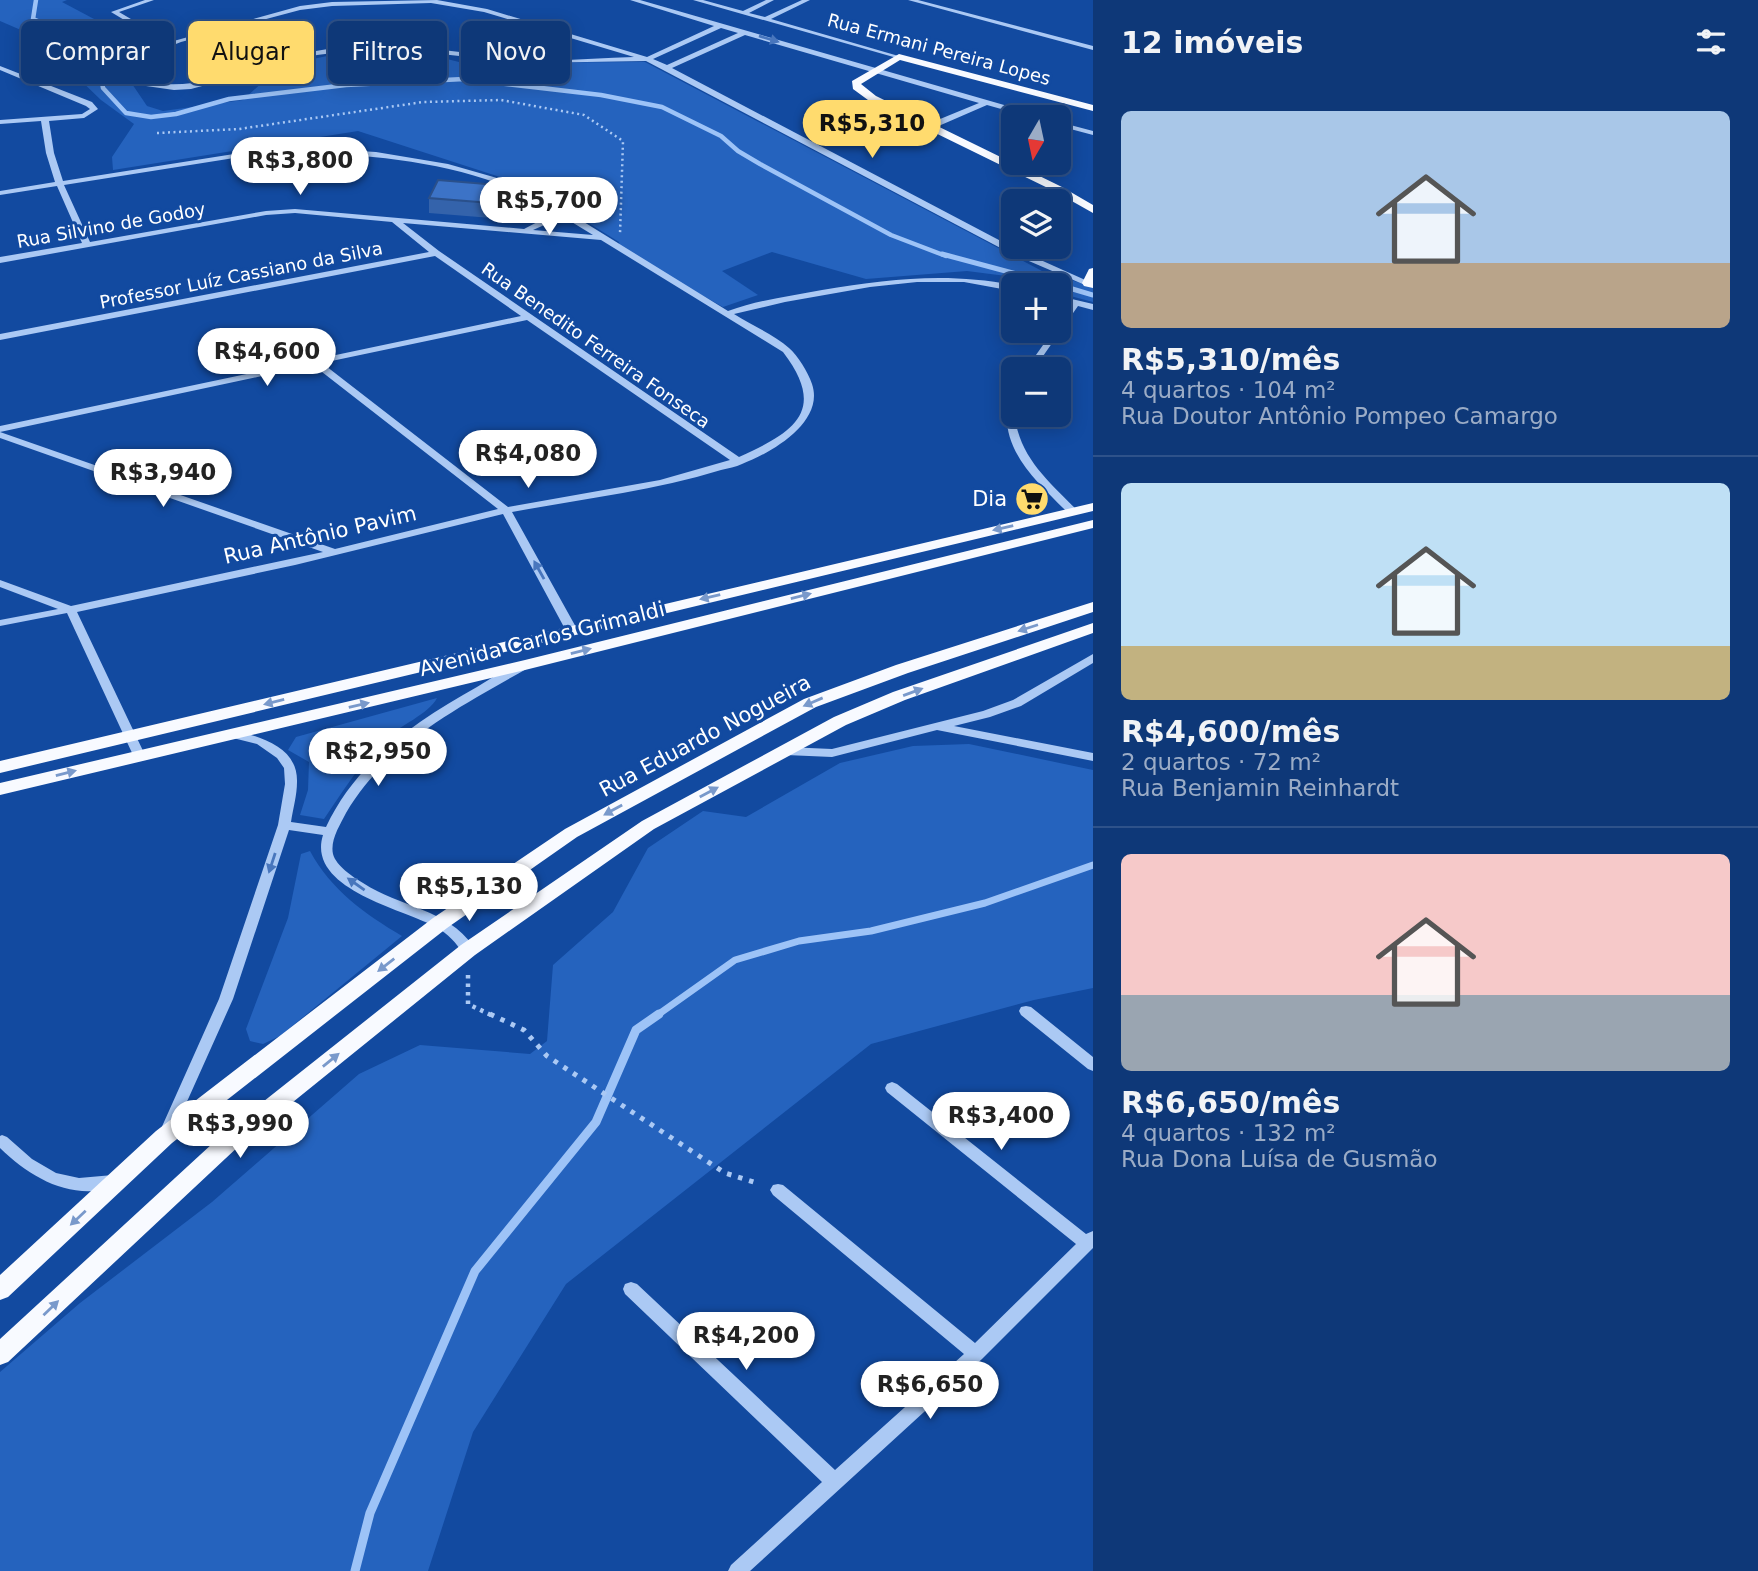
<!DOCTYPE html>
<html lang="pt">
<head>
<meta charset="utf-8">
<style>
  :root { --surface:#0e3878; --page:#1c4380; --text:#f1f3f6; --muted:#9bacc6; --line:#2e528a; --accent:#ffdb6e }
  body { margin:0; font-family:"DejaVu Sans",sans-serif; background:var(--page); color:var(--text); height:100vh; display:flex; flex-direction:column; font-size:26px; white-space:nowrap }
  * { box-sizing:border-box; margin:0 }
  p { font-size:23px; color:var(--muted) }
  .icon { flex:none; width:38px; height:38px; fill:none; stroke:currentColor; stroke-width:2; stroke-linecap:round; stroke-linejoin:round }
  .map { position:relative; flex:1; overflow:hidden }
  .side { display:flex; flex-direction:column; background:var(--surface); width:665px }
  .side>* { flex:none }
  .guide { position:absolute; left:21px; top:21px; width:665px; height:63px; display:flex; gap:14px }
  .needle { width:46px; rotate:189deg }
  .fabs { position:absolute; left:1001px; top:105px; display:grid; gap:14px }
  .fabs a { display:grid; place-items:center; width:70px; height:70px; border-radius:10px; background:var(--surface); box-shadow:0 4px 18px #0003,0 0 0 2px var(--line); font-size:35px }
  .price { position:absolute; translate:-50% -60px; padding:0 16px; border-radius:24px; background:#fff; color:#222; font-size:23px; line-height:46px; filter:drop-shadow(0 2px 4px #0008) }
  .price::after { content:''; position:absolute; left:50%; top:42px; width:21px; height:16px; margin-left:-10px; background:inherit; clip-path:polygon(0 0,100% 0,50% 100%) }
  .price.selected { background:var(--accent); color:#111 }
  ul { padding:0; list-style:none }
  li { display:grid; align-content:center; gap:14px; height:371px; padding:0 28px }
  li+li { border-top:2px solid var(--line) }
  li span { display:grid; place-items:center; height:217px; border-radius:10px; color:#555 }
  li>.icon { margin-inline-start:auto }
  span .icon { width:126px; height:126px; fill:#fffc; stroke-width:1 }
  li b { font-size:30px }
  h2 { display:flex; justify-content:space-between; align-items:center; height:84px; padding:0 28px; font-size:30px }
  .pill { padding:0 24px; border-radius:10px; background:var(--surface); box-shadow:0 4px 18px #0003,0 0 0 2px var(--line); font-size:24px; line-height:63px }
  .pill.selected { background:var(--accent); color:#111 }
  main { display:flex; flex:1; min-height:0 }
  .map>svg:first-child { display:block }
</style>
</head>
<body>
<main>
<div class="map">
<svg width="1093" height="1571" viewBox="0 0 1093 1571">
  <rect width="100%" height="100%" fill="#124aa0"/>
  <path fill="#2563be" d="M0,0H67L62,2L143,45L122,61L126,75L147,106L163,111L243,100L280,66L327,56L375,51L431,55L463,63L645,62L1042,271L1093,287V302L1059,293V285H1027L1006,276L967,271L866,279L772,252L722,271L758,295L723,307L620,249L619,242L531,187L358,131L113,170L112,157L134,124L101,100L49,50L51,43L0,21Z
    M437,698C429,714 399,726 385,739C361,762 343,791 324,819L300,815L308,790L309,762L288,750L296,737Z
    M969,744L1093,770V988L1034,1000L871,1044L566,1284L473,1432L428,1571H0V1372L80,1303L212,1202L359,1074L420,1045L530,1054L547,1041L553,965L613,912L648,848L703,811L746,817L840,763L913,746Z
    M310,851C331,890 365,914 402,936L280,1036L263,1044L250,1041L246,1029L288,918L301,854Z"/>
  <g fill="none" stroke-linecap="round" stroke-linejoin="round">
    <path stroke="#9dc3f7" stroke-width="4.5" d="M36,0L33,19L59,30L97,55L103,88L126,113L151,117L176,114L229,99L346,85L464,79L601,95L662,107L721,136L738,151L760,164L891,235L946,256"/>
    <path stroke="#9dc3f7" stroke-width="5" d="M942,254L1058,285
      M1059,285L1093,295"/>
    <path stroke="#9dc3f7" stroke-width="7" d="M656,1016L735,960L799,941L871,931L985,903L1093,865"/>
    <path stroke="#9dc3f7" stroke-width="9" d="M355,1571L370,1513L475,1271L596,1122L636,1030L659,1014"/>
    <path stroke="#abc9f4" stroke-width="2.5" stroke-dasharray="2 3.5" stroke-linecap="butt" d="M157,133L239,129L423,102L501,100L584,115L623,141L620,234"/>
    <path stroke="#abc9f4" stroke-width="4.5" stroke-dasharray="3.5 5" stroke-linecap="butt" d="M468,975V1004L493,1016"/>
    <path stroke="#abc9f4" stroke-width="5" stroke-dasharray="4.5 7" stroke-linecap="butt" d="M490,1014L524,1030L547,1056L725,1173L760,1184"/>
    <path fill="#abc9f4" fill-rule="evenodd" d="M145,0H154L119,12L170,42L300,6L332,2L437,0L487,9L647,57L714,26L630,0H640L1039,115V117H1029L987,105L934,128H928V124L979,103L745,35L672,68L1016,249L1092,283L1085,285L1010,253L646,61L525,63L404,50H358L317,55L191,89L174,90L146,86L133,77L128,69L135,56L164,44L111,12ZM431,3L484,12L634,57C597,58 559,62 522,59C454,53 384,37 316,51C277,59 160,109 134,69L140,58L181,42L300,10L332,6ZM721,28L738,33L667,65L653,59Z
      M693,0H703L743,11L766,0H774L749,13L765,17L802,0H810L771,19L902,57L897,58Z
      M908,0H918L1093,46V50Z
      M0,66L92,102L98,109L84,118L49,121L54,153L63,181L253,151L309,148L376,152L448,164L504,180L545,198L728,311C759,300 790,296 822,290C889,279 946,272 1013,285V291L964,282H917L870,287L785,302L734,314C751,325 775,335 789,348C798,356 808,372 812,384C825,422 771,453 742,464C736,467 728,468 721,470C653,491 582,499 512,512L577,629L575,631L571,632L565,629L503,514L295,565L77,612L145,755L139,759L133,755L67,613L0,626V620L58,609L0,587V580L71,606L323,552L0,438V432L335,549L498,509L313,365L0,432V426L521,316L435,256L0,340V334L429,252L392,222L295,213L266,215L0,263V257L82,243L57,186L0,195V191L55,182L46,153L41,121L0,124V120L82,114L90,109L86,106L0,70ZM309,152C392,157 479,165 552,209L545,218L524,229L295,209L266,211L90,242L64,185L253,155ZM557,213L593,235L533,230L551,222ZM403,223L601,240L783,352C828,411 794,432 739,457L439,251ZM527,320L730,460L660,480L508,507L322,363Z
      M1059,122L1093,131V135L1059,126Z
      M1059,296L1093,304V310L1078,306L1034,369H1026L1053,331H1059V322L1071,304L1059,302Z
      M1013,400C1015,452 1040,473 1077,510V514H1069C1039,483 999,451 1008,403Z
      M1093,654V663L1021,706L990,717L954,726L1093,753V761L937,730L832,757L786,755L780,751L786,747L832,749L983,711L1013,700Z
      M524,661L528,662L530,665L528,668C460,707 387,743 346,813C340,825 330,840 333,854C336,866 353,877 363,883C399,907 448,909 473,946L475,950L473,954H463C456,942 448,934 436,927C403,909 306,889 323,835L289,830L233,999L172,1135L167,1137L162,1135L160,1131L219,999L278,825L285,784L284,768L277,758L257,744L229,737L227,734L229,731L233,730C261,737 298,747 297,782C297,795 293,809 291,822L326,827C357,761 416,721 477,687C492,678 508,667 524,661Z
      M1026,1006L1031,1007L1093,1057V1071L1088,1069L1021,1015L1019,1011L1021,1007Z
      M892,1082L897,1084L1086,1234L1093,1231V1248L982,1359L750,1571H728L731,1565L822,1482L625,1294L623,1289L625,1284L631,1282L637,1284L835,1470L964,1354L773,1195L770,1190L773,1185L778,1184L783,1185L975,1343L1076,1244L887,1092L885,1088L887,1084Z
      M2,1135L7,1137L32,1159L56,1173L79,1178L113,1175L118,1176L121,1181L118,1186C73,1202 32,1179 0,1148V1136Z"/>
    <path fill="#f8faff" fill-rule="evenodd" d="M899,54L1093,105V111L900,60L861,84L876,96L1062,187L1093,205V213L1054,191L868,100L853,89L852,81Z
      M1093,268V288L1084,286L1082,283L1089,269Z
      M1093,503V511L0,773V761Z
      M1093,520V528L525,670L0,795V783L525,660Z
      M1093,602V612L908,673L816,707L577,837L447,928L172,1143L8,1297L0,1300V1275L156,1131L433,918L565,829L804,699L896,665Z
      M1093,623V633L905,700L846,725L654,829L475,955L241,1144L8,1362L0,1365V1339L225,1132L461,945L642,821L834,717L893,692Z"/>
  </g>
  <path fill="#3463ab" d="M523,187V201L515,220L429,213V198Z"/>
  <path fill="#2a508b" d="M523,187V201L515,220V205Z"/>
  <path fill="#3c73c7" stroke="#2a508b" stroke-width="2" d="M438,180L523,187L515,205L429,198Z"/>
  <defs><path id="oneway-solid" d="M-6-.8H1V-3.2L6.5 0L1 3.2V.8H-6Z" transform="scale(1.75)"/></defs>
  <g fill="#4876bd">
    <use href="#oneway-solid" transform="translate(769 39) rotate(17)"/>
    <use href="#oneway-solid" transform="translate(539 570) rotate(-119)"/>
    <use href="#oneway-solid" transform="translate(272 863) rotate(108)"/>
    <use href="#oneway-solid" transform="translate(356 884) rotate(-145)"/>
  </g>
  <g fill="#7999cb">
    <use href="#oneway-solid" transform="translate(1003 528) rotate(167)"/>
    <use href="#oneway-solid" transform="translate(801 596) rotate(-14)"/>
    <use href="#oneway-solid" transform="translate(710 597) rotate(167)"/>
    <use href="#oneway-solid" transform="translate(1028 628) rotate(162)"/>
    <use href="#oneway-solid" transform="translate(581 651) rotate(-14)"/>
    <use href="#oneway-solid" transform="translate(913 692) rotate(-20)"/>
    <use href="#oneway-solid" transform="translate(274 702) rotate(166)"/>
    <use href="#oneway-solid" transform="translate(813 702) rotate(157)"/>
    <use href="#oneway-solid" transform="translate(359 705) rotate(-13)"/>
    <use href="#oneway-solid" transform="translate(66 773) rotate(-14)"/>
    <use href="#oneway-solid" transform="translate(709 792) rotate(-28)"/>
    <use href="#oneway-solid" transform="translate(613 810) rotate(151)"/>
    <use href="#oneway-solid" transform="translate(386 965) rotate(142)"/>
    <use href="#oneway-solid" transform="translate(331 1060) rotate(-39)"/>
    <use href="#oneway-solid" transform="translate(78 1218) rotate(137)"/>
    <use href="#oneway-solid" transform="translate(51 1308) rotate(-44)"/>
  </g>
  <defs>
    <g id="supermarket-disc" transform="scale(1.75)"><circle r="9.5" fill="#ffdb6e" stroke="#124aa0"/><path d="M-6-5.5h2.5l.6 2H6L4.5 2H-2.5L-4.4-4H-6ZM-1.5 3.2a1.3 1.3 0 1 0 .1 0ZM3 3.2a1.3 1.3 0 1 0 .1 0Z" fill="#111"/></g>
  </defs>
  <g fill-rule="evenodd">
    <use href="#supermarket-disc" x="1032" y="499"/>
  </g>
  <g text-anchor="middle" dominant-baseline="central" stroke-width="6" stroke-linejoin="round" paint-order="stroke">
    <g font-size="18" fill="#fff" stroke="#124aa0">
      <text transform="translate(939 49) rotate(15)">Rua Ermani Pereira Lopes</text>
      <text transform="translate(111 225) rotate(-10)">Rua Silvino de Godoy</text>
      <text transform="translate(241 275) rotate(-11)">Professor Luíz Cassiano da Silva</text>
      <text transform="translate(596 345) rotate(35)">Rua Benedito Ferreira Fonseca</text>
    </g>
    <g font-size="21" fill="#fff" stroke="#124aa0" text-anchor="end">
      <text x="1007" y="499">Dia</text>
    </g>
    <g font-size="21" fill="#fff" stroke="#124aa0">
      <text transform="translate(320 535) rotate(-13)">Rua Antônio Pavim</text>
      <text transform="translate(542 639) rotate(-14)">Avenida Carlos Grimaldi</text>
      <text transform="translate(705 736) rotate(-28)">Rua Eduardo Nogueira</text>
    </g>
  </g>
</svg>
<div class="fabs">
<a><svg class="needle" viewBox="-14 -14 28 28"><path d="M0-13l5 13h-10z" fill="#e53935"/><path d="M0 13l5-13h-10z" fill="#9bacc6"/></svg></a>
<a><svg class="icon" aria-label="layers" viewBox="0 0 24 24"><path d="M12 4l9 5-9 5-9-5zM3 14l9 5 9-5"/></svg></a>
<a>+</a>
<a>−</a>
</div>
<b class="price selected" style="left:872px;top:160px">R$5,310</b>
<b class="price" style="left:300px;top:197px">R$3,800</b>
<b class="price" style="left:549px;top:237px">R$5,700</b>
<b class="price" style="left:267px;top:388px">R$4,600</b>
<b class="price" style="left:528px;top:490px">R$4,080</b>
<b class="price" style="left:163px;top:509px">R$3,940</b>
<b class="price" style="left:378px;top:788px">R$2,950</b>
<b class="price" style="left:469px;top:923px">R$5,130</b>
<b class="price" style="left:1001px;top:1152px">R$3,400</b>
<b class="price" style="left:240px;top:1160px">R$3,990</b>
<b class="price" style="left:746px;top:1372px">R$4,200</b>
<b class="price" style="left:930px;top:1421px">R$6,650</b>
<div class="guide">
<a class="pill">Comprar</a>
<a class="pill selected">Alugar</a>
<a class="pill">Filtros</a>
<a class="pill">Novo</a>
</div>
</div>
<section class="side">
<h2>12 imóveis<svg class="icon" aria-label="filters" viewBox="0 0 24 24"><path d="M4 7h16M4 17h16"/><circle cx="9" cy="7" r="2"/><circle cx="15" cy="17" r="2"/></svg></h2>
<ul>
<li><span style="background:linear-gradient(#a9c7e8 70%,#b9a48a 0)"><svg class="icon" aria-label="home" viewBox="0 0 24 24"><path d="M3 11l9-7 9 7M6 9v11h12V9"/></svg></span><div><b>R$5,310/mês</b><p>4 quartos · 104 m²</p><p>Rua Doutor Antônio Pompeo Camargo</p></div></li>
<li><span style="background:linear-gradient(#bfe0f5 75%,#c2b280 0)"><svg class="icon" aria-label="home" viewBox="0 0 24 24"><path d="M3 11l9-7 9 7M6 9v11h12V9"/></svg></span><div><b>R$4,600/mês</b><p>2 quartos · 72 m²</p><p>Rua Benjamin Reinhardt</p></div></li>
<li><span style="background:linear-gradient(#f6c9c9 65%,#9aa5b1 0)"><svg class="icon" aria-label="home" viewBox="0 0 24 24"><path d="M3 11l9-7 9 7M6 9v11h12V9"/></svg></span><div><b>R$6,650/mês</b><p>4 quartos · 132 m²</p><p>Rua Dona Luísa de Gusmão</p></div></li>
</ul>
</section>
</main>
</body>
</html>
